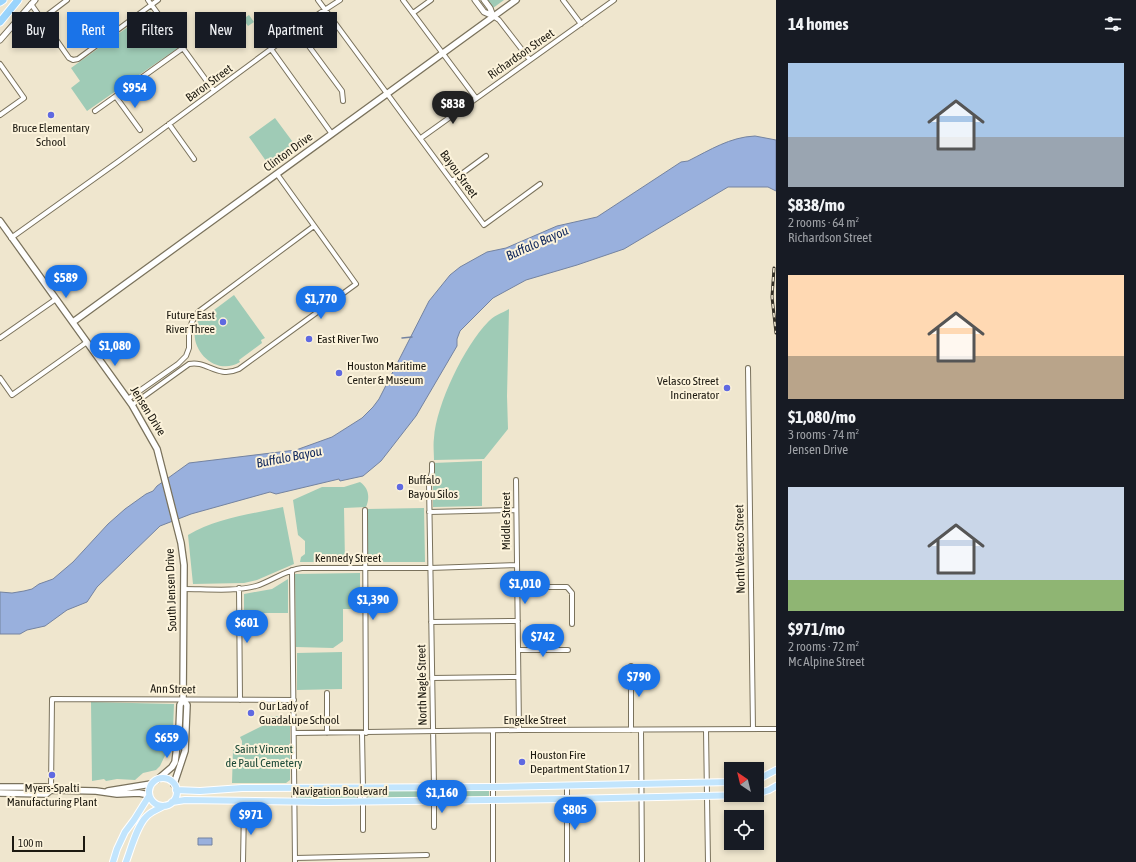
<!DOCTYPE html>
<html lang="en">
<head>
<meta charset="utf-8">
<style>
  :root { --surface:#171b24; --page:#20242c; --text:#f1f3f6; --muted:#9ea1a6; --accent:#1a73e8 }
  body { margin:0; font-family:"Asap Condensed",sans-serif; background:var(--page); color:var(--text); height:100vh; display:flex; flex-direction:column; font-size:15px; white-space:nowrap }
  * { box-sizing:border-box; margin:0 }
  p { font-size:13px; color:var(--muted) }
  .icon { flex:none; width:22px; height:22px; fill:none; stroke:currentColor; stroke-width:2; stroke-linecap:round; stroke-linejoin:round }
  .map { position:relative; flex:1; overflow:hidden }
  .drawer { display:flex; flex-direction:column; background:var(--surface); width:360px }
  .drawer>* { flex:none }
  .banner { position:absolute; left:12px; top:12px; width:380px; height:36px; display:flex; gap:8px }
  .needle { width:26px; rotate:325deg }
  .tools { position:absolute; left:724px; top:762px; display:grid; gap:8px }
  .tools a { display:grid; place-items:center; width:40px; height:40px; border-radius:0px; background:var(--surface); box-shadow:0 2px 6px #0003; font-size:20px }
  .scale { position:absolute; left:12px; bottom:10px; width:73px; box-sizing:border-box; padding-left:4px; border:2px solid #1c1910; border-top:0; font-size:11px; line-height:14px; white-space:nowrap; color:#1c1910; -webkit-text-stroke:3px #fcf3db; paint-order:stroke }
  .price { position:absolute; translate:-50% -34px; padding:0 9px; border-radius:14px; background:var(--accent); color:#fff; font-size:13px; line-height:26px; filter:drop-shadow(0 1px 2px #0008) }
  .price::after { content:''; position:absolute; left:50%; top:24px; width:12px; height:9px; margin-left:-6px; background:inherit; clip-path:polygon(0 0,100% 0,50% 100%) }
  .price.selected { background:#222; color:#fff }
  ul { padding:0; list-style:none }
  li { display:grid; align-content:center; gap:8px; height:212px; padding:0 12px }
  li span { display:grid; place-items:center; height:124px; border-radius:0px; color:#555 }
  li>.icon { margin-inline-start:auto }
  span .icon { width:72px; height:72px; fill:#fffc; stroke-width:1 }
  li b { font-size:17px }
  h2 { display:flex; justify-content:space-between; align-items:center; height:48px; padding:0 12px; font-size:17px }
  .pill { padding:0 14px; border-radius:0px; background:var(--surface); box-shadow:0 2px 6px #0003; font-size:14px; line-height:36px }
  .pill.selected { background:var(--accent); color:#fff }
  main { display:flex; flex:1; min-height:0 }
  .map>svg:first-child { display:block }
</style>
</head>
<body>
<main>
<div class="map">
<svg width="776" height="862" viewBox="0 0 776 862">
  <rect width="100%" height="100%" fill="#efe6ce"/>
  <path fill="#9fcbb6" d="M487,0H504L493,8Z
    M150,11L178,48L87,111L71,88L80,81L71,68Z
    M249,15L254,22L248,26L243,19Z
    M275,118L298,149L271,168L249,137Z
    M234,295L265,338L261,340L262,343L239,360L240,362C211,380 178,337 204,314L206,316Z
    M509,309L507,396L508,429L484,459L434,460C434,453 433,445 434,438C436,405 465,345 488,322C493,316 502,313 509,309Z
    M482,461V506L433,507V463Z
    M360,482C369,488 370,498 366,507L344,508L345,562H300L301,557L305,554V541L298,535L293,500L322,487H344Z
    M283,507L294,564L257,580L244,583L193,584L188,535C216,518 252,514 283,507Z
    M424,508L425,562H367V509Z
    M360,573V609H343V641L333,648L296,647L295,574Z
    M288,579V613H244V594L272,589Z
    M342,652V689L297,690V653Z
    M91,702L174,704L173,730L170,745L160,766L156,770L143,773L135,780L117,779L106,781L104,779L92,781Z
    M267,716H290V780L286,783H232L233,750L238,749L242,745V741L240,737L266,724Z
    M489,788V798L298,801V791Z"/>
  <path fill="#99b0dd" stroke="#7483a0" d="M755,136L776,140V191L768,187H728L624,249L577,265L526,280L493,298L460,331L457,339V346L416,416L381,461L363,476L340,481L339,479L276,494L270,492L191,514L160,526L97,587L87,602L67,610L45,626L27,630L20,634H0V592L12,593L24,591L32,589L39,584L53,579L73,562L108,524L125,509L146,494L153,491L157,486L189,463L296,450L332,437L362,418L373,407L379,399L429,301L450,275L460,267L487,252L506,248L557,226L597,217L681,162L688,161C710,150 730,137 755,136Z
    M198,838H212V845H198Z"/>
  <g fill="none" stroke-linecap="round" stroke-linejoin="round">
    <path stroke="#7483a0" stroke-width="1.5" d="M402,338L412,337"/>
    <g stroke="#7a725c" stroke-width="6">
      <path id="minor" d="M148,0L214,91
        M318,0L484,225L540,184
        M403,0L476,98
        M563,0L581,24
        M31,4L69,58L73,60L78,59L158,0
        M413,13L431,0
        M493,16L499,20L530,60
        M42,19L67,0
        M297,30L342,91L343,101
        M271,49L332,134
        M0,64L24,98L0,115
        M116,97L140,130
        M95,111L183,48
        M169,124L194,159
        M421,138L614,0
        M452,181L486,156
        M11,238L119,161L320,13L340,0
        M0,338L56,299
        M748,368L753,729
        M0,378L12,395L87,342
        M128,399L178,364L186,356L189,348V330L192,322L198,312L314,226
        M132,405L189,364C207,360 217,379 239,369L356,284L277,174
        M432,464V472L429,483L434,787
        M516,480L519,730
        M365,510L366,733
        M429,512L515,510
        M292,570L295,862
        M517,587H567L572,593V624
        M239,588L240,700
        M184,589C205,589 236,592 256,586C272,581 285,570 302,568H430L516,565
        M431,622L518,621
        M518,650H568
        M432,678L518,677
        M327,693V733
        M631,730V666
        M641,730L642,862
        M706,730L708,862
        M493,731V862
        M294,733L519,730L776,729
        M362,733L363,788C366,792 365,798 363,802V830
        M567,785V862
        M51,790L52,699L294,700
        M363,801L360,799V790L363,788
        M434,801V827
        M295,858L427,855
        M243,862L244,809"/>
    </g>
    <g stroke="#7a725c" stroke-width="7">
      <path id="tertiary" d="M475,0L484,12L493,16
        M484,0L490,8L493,16
        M0,40L35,0"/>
    </g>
    <g stroke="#7a725c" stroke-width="8">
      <path id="secondary" d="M0,221L132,405L157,449L181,543L184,565L183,699L180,705L179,729L175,762L172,767L158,779
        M73,322L516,0
        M174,784L185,751L187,705L183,699
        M0,787H46L51,790L96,791L117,794L139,793L149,795
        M108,791L151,784
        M0,793L46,794L51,790"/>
    </g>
    <g stroke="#fff" stroke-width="8">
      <path id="primary" d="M149 792a14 14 0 1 1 28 0a14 14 0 1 1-28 0Z
        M757,780L776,770
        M176,790L200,791L242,788L493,787L731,782
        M757,794L769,790L776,786
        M172,802L185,800L324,802L567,799L748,795
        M113,862L117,849L125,832L134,820L149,796
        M126,862C131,849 137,825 147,816C152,811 158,809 164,806"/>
    </g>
    <g stroke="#fff" stroke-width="9">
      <path id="motorway" d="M0,2L3,0
        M0,22L18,0"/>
    </g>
    <use href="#minor" stroke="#fff" stroke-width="4"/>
    <use href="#tertiary" stroke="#fff" stroke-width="5"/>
    <use href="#secondary" stroke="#fff" stroke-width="5.5"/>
    <use href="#primary" stroke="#c2e5fd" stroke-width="6"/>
    <use href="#motorway" stroke="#9ad4fc" stroke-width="7"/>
    <g stroke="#343025" stroke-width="3">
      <path id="rail" d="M774,268L772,297L776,333"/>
    </g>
    <use href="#rail" stroke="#fcf3db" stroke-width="1.5" stroke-dasharray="4.5" stroke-linecap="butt"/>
  </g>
  <g fill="#5f69e1" stroke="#fcf3db" stroke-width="1.5">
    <circle cx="51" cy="115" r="4"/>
    <circle cx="223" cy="322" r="4"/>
    <circle cx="309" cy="339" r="4"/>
    <circle cx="339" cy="373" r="4"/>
    <circle cx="727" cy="388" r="4"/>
    <circle cx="400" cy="487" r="4"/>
    <circle cx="251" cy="713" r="4"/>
    <circle cx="522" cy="762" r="4"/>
    <circle cx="52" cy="775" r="4"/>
  </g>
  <g text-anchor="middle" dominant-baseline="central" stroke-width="4" stroke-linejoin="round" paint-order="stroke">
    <g font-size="12" fill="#1c1910" stroke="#fcf3db">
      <text transform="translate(521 54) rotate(-35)">Richardson Street</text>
      <text transform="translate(209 83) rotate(-36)">Baron Street</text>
      <text transform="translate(288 152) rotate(-36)">Clinton Drive</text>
      <text transform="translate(459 174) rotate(54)">Bayou Street</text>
      <text transform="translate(148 411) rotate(58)">Jensen Drive</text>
      <text transform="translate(506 521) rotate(-90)">Middle Street</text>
      <text transform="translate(740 549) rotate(-91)">North Velasco Street</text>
      <text x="348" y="558">Kennedy Street</text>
      <text transform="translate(171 590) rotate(-92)">South Jensen Drive</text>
      <text transform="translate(422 685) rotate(-91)">North Nagle Street</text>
      <text transform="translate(173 689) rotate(1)">Ann Street</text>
      <text x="535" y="720">Engelke Street</text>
      <text x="340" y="791">Navigation Boulevard</text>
    </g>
    <g font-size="12" fill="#1c1910" stroke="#fcf3db" text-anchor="start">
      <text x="51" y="128" text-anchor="middle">Bruce Elementary<tspan x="51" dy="14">School</tspan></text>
      <text x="215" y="315" text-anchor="end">Future East<tspan x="215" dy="14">River Three</tspan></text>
      <text x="317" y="339">East River Two</text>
      <text x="347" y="366">Houston Maritime<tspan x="347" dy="14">Center &amp; Museum</tspan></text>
      <text x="719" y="381" text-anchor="end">Velasco Street<tspan x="719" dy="14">Incinerator</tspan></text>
      <text x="408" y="480">Buffalo<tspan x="408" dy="14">Bayou Silos</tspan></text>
      <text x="259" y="706">Our Lady of<tspan x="259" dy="14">Guadalupe School</tspan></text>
      <text x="530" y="755">Houston Fire<tspan x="530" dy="14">Department Station 17</tspan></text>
      <text x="52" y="788" text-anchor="middle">Myers-Spalti<tspan x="52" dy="14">Manufacturing Plant</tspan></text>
    </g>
    <g font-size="12" fill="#194735" stroke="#fcf3db">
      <text x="264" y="749">Saint Vincent<tspan x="264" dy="14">de Paul Cemetery</tspan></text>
    </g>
    <g font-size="13" font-style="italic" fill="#0e265c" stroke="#fcf3db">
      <text transform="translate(537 243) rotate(-24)">Buffalo Bayou</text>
      <text transform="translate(289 457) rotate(-11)">Buffalo Bayou</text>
    </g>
  </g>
</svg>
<div class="tools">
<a><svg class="needle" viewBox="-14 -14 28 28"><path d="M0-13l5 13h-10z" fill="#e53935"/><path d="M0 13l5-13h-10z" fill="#9ea1a6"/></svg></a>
<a><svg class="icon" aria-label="locate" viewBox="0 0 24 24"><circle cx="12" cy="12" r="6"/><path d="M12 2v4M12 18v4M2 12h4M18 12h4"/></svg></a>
</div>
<div class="scale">100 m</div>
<b class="price" style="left:135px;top:109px">$954</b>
<b class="price selected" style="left:453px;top:125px">$838</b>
<b class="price" style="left:66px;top:299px">$589</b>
<b class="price" style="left:321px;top:320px">$1,770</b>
<b class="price" style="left:115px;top:367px">$1,080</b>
<b class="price" style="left:525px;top:605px">$1,010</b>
<b class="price" style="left:373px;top:621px">$1,390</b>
<b class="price" style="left:247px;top:644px">$601</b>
<b class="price" style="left:543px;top:658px">$742</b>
<b class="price" style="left:639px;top:698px">$790</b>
<b class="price" style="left:167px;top:759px">$659</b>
<b class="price" style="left:442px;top:814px">$1,160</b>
<b class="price" style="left:575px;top:831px">$805</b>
<b class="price" style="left:251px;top:836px">$971</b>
<div class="banner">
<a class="pill">Buy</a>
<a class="pill selected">Rent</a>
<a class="pill">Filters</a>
<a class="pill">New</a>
<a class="pill">Apartment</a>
</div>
</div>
<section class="drawer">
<h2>14 homes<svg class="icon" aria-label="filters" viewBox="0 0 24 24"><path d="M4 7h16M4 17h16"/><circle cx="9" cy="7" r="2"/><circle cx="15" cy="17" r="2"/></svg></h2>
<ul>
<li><span style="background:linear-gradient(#a9c7e8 60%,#9aa5b1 0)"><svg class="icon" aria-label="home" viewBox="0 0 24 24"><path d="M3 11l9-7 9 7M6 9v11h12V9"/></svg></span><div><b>$838/mo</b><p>2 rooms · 64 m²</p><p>Richardson Street</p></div></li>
<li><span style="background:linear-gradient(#ffd9b3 65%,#b9a48a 0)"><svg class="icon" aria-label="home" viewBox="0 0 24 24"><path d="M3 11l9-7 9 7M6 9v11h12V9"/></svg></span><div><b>$1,080/mo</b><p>3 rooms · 74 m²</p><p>Jensen Drive</p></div></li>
<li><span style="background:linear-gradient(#c9d6e8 75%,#8fb573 0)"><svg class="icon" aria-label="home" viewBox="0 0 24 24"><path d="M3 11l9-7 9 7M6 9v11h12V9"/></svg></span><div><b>$971/mo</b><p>2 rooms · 72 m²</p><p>Mc Alpine Street</p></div></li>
</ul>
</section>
</main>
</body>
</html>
